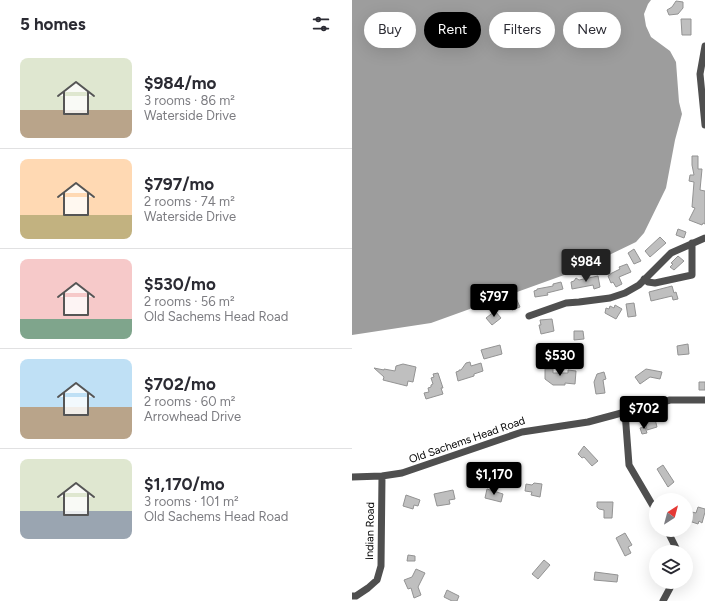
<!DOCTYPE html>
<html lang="en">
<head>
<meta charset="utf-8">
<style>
  :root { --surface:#fff; --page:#f7f7f7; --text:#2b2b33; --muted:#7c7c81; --line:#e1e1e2; --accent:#000 }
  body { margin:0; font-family:Figtree,sans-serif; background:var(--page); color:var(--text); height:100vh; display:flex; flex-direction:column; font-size:15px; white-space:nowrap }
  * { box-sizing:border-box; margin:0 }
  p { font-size:13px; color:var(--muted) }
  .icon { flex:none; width:22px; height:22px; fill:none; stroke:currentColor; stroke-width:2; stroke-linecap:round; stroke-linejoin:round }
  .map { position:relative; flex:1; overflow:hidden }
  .panel { display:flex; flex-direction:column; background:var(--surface); width:352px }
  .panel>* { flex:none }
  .guide { position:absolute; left:12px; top:12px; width:281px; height:36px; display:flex; gap:8px }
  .needle { width:26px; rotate:36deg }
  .fabs { position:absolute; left:297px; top:493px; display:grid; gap:8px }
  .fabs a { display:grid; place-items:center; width:44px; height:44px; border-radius:50%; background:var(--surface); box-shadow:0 4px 16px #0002; font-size:20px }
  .price { position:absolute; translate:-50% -34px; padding:0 9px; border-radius:4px; background:var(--accent); color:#fff; font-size:13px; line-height:26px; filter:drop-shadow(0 1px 2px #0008) }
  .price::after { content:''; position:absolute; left:50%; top:24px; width:12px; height:9px; margin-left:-6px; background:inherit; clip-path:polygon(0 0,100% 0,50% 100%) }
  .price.active { background:#222; color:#fff }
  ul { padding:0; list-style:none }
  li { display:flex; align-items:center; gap:12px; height:100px; padding:0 20px }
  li+li { border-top:1px solid var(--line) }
  li span { display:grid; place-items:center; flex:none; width:112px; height:80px; border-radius:8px; color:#555 }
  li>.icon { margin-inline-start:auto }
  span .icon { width:48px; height:48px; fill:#fffc; stroke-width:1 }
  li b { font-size:17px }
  h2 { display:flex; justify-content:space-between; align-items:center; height:48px; padding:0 20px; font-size:17px }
  .tag { padding:0 14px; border-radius:18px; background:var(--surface); box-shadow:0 4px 16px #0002; font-size:14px; line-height:36px }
  .tag.active { background:var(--accent); color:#fff }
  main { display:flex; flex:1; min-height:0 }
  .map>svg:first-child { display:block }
</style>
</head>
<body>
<main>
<section class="panel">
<h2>5 homes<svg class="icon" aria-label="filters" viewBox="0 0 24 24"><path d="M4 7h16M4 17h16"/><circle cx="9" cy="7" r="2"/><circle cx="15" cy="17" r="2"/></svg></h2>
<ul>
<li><span style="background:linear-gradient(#dfe7d0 65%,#b9a48a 0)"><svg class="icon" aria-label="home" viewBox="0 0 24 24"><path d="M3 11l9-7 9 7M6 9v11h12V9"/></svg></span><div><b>$984/mo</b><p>3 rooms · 86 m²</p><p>Waterside Drive</p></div></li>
<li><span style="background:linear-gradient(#ffd9b3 70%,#c2b280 0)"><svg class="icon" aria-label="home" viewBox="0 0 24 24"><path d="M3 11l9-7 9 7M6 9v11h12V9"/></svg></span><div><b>$797/mo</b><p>2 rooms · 74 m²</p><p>Waterside Drive</p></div></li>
<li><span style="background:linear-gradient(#f6c9c9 75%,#7fa58c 0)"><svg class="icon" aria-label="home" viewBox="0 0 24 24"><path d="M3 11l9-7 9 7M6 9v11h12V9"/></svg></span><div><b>$530/mo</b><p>2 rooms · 56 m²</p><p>Old Sachems Head Road</p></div></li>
<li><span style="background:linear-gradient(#bfe0f5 60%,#b9a48a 0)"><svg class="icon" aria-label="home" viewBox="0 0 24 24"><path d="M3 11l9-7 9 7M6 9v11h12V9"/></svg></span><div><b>$702/mo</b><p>2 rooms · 60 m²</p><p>Arrowhead Drive</p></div></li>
<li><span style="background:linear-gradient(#dfe7d0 65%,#9aa5b1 0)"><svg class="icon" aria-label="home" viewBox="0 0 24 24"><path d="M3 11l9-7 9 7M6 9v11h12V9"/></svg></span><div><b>$1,170/mo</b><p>3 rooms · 101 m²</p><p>Old Sachems Head Road</p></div></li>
</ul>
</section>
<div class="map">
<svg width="353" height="601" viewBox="0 0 353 601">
  <rect width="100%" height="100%" fill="#fff"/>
  <path fill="#9d9d9d" d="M0,0H299L296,4L292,14L294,26L299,37L318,51L324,62L327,102L330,114L323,140L314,188L292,233L284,242L226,270L79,323L0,335Z"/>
  <path fill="#bfbfbf" stroke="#939393" d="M324,1L331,2V8L326,14L317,15L315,10L320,7Z
    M329,19H339V35H330Z
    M340,156H346V169H350L348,190L353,191V224L351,223L350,225L337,220L343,208L340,207L342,182L337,181L338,175H342L340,165Z
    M326,229L334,232L332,238L324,235Z
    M308,237L314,243L298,257L293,251Z
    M282,249L289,261L282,264L276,253Z
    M326,256L332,261L322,270L318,267L321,264L319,263Z
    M275,264L279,272L267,277L270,284L264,287L261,282L259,283L256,276L258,275V274L268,269L267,267Z
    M246,276L248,287L242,289L241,285L220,289L219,282L222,281L224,278L227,280Z
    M209,282L211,289L195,293L196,295L183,297L182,291L185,290V289L201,286V284Z
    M320,286L322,293L324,292L326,299L321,300L320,296L299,301L297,292Z
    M164,298L168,307L160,310L158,301Z
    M282,303L284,316L276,317L274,304Z
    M263,305L270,309L264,319L253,313L254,308L257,309L258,306L262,308Z
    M143,311L149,318L140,325L134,318Z
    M200,319L202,331L189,334L187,325H189L188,320Z
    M222,331H231L232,339L222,340Z
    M336,344L337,354L326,355L325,346Z
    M148,345L150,354L132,359L129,350Z
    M118,362L119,366L129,363L131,371L122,374V376L106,381L104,372L107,371V370H109L114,363Z
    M51,364L64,367L61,382L56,381L55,386L31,380L32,377L22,368L32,370V369L43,371L44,366Z
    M193,369H201V373H216V370L224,371L223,384L213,383V385H201L193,379Z
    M294,369L310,372L308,379L298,377L288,384L283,377Z
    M252,372L254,379L251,380L253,393L244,394L242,382L245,374Z
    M86,373L91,388H89L91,394L74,399L72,393L77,392L76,388L79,387V385L81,384L79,378L82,377L81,374Z
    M347,382H353V390H347Z
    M303,419L305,427L295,430L293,421Z
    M293,427L295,433L290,434L288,428Z
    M232,446L246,461L240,466L232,457L230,458L226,454Z
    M311,465L322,482L316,487L305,469Z
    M182,483L190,484L188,497L179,495L180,492L173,491L174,484L180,485Z
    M135,489L151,494L149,502L133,498Z
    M101,490L103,499L97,500L98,504L85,506L82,494Z
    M54,495L68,500L66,506L62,505L61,509L51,506Z
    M245,502H261L260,518H252V510L247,509L245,507Z
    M346,507L353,509V512L350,523L347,521L346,524L337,521L340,512L344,513Z
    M273,533L280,545L276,547L279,553L273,556L264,538Z
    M56,555L63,556V561H55Z
    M192,560L198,565L186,579L180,574Z
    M64,569L73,573L66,587L69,595L62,598L59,588L56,589L52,580L60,577Z
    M243,572L266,575L265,582L242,580Z
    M95,590L107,596L105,601H100L92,597Z"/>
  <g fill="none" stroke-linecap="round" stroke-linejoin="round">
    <path stroke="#4f4f4f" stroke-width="7" d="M353,46L348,74L353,125
      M292,279L296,282L303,283L340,275V243
      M177,316L214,303L227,302L258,298L273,293L287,285L319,253L353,238
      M273,412L277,465L304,511
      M0,477L30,476L50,473L170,432L236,422L318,400H353
      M315,530L326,552
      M0,596H4L16,588L25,580L29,566L30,476
      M311,601L318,588L320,582"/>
  </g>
  <g text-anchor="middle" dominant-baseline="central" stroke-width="3.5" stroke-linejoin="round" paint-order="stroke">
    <g font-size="11" fill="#000" stroke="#fff">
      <text transform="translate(115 440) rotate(-19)">Old Sachems Head Road</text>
      <text transform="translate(18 531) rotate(-89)">Indian Road</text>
    </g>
  </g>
</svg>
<div class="fabs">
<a><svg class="needle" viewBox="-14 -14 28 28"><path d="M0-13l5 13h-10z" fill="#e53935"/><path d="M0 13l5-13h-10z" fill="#7c7c81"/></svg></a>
<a><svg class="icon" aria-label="layers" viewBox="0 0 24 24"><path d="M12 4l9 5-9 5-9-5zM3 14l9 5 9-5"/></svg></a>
</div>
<b class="price active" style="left:234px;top:283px">$984</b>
<b class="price" style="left:142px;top:318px">$797</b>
<b class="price" style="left:208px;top:377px">$530</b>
<b class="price" style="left:292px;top:430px">$702</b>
<b class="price" style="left:142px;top:496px">$1,170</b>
<div class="guide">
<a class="tag">Buy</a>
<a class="tag active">Rent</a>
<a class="tag">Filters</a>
<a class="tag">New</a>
</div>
</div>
</main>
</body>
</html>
